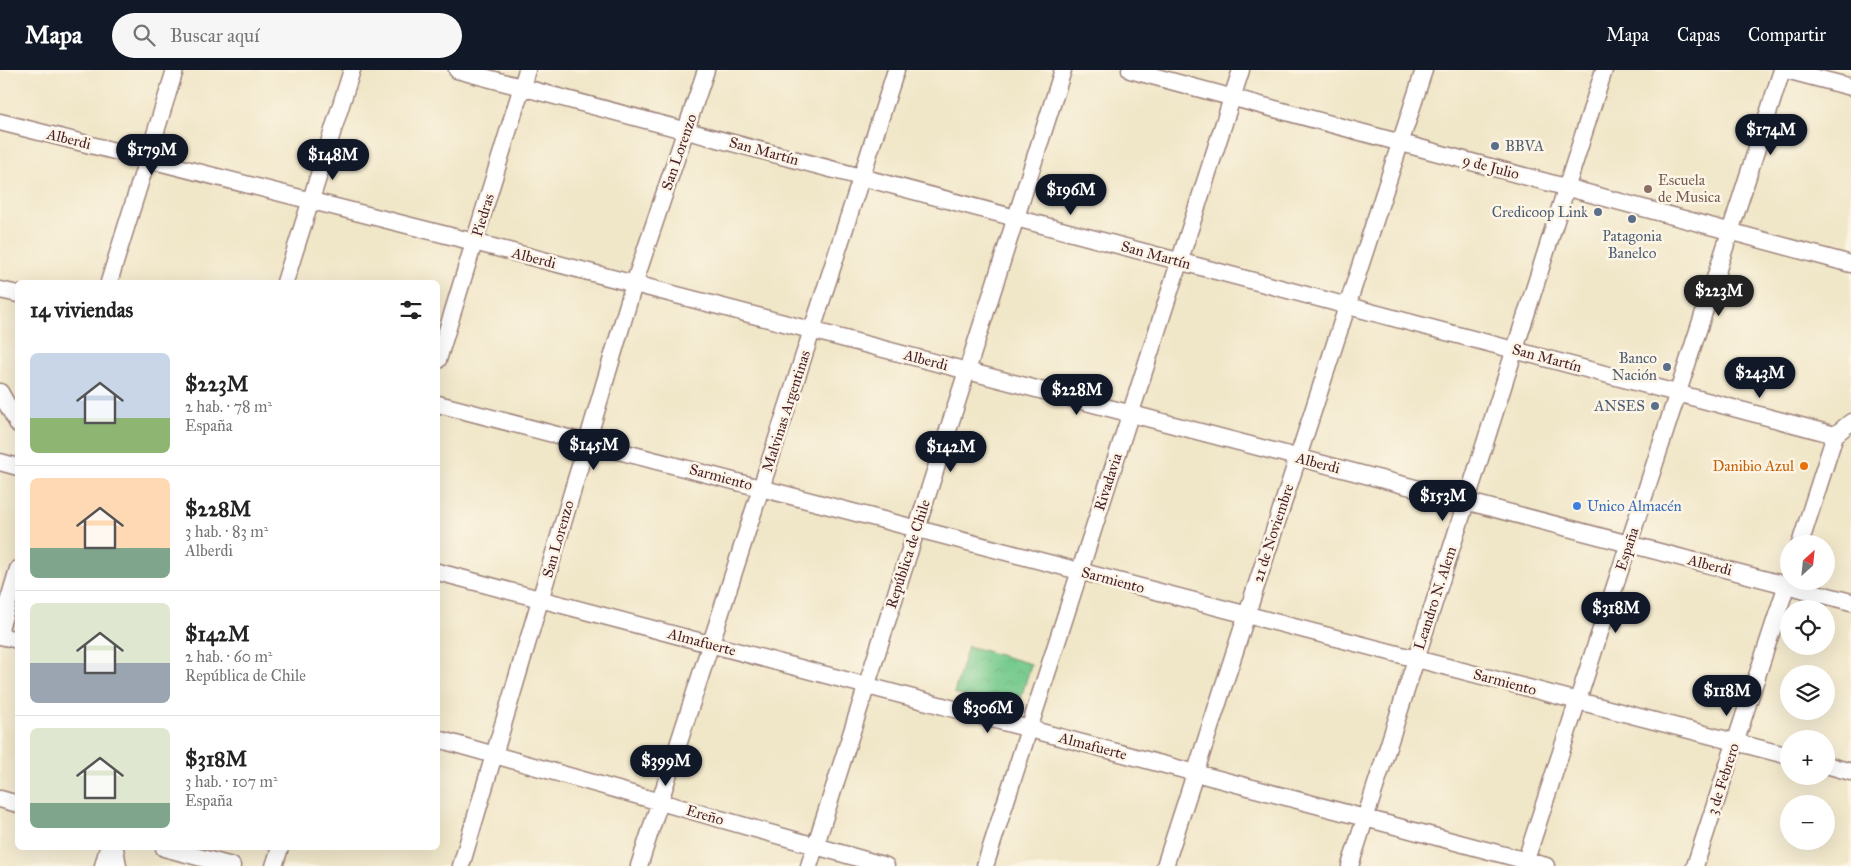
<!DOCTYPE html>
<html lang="es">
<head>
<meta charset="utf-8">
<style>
  :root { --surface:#fff; --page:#f6f6f6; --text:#222; --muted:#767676; --line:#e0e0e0; --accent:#111827 }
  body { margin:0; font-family:"IM FELL Great Primer",serif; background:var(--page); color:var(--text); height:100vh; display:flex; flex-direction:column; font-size:19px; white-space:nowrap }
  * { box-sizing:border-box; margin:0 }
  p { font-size:16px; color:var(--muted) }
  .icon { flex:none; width:28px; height:28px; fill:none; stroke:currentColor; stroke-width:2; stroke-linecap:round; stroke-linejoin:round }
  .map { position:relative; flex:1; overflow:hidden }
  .details { position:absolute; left:15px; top:210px; width:425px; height:570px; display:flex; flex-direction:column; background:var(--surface); border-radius:8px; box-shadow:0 5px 20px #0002 }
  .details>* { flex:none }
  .needle { width:32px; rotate:27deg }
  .fabs { position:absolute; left:1780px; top:465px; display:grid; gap:10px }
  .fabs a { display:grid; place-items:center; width:55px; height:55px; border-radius:50%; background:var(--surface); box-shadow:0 5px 20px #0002; font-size:25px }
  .price { position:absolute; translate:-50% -42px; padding:0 11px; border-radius:18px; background:var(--accent); color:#fff; font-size:16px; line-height:32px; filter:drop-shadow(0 1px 2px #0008) }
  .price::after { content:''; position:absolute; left:50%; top:30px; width:15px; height:11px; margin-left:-8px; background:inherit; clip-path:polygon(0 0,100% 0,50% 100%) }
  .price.active { background:#222; color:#fff }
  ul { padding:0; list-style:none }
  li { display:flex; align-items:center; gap:15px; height:125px; padding:0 15px }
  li+li { border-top:1px solid var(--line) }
  li span { display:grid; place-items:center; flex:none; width:140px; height:100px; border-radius:8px; color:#555 }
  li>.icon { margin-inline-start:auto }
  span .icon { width:60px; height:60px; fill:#fffc; stroke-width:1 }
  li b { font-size:21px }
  h2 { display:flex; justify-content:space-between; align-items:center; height:60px; padding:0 15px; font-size:21px }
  header { display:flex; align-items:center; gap:30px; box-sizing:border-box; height:70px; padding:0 25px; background:var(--accent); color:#fff }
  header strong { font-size:24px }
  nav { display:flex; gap:28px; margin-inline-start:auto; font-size:18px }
  .search { width:350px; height:45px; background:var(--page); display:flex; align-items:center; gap:12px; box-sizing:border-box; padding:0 18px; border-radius:28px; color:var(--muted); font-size:19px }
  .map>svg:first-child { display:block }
</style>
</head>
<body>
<header>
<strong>Mapa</strong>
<div class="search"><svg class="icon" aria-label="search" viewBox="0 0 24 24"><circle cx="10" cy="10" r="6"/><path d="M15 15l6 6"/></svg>Buscar aquí</div>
<nav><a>Mapa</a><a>Capas</a><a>Compartir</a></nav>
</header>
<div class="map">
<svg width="1851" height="796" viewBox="0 0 1851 796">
  <defs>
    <pattern id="park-crowns" width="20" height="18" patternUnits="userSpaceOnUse" patternTransform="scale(1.25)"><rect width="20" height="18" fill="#77cb8e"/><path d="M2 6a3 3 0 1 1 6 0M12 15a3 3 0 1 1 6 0" fill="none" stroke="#68ae7b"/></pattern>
  </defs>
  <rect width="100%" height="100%" fill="#fcf5e5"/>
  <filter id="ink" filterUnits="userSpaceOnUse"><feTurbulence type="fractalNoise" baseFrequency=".02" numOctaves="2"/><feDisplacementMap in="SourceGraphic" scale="10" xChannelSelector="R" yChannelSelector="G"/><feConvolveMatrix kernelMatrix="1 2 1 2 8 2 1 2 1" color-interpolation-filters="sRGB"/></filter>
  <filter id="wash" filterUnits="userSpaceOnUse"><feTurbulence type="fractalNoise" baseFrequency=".0096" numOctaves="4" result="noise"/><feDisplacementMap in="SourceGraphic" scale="20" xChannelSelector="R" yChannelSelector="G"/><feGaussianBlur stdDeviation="1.12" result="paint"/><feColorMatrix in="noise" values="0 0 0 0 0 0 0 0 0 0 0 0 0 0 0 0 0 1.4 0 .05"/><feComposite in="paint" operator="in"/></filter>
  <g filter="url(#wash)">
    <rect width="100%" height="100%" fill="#f0e6c8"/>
    <path fill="url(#park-crowns)" stroke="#60755c" d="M968,576L1031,594L1019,635L1011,640L954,623Z"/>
  </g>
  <g filter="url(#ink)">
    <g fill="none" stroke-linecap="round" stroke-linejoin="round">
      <g stroke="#9d827a" stroke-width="19">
        <path id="minor" d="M457,0L1835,365
          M1130,0L1851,194
          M1786,0L1851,17
          M0,52L474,172L1851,532
          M109,212L175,0
          M285,212L352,0
          M0,220L18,224
          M438,290L527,0
          M0,322L18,354
          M438,334L1789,686
          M1835,365L1851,352
          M0,392L18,397
          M1800,474L1835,365
          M438,502L1546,796
          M0,559L18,499
          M0,566L18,570
          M438,669L886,796
          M1826,695L1851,702
          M0,729L18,734
          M115,778L118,796
          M164,778L232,796
          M103,796L108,778
          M274,796L280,778
          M461,796L634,214L706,0
          M639,796L896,0
          M809,796L1063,0
          M985,796L1241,0
          M1165,796L1424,0
          M1350,796L1604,0
          M1524,796L1730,162L1782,0
          M1695,796L1789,508"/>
      </g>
      <use href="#minor" stroke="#fff" stroke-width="16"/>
    </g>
  </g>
  <g fill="#5c6f8a" stroke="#fcf5e5" stroke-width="2">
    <circle cx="1495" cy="76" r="5"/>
    <circle cx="1598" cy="142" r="5"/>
    <circle cx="1632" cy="149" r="5"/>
    <circle cx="1667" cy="297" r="5"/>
    <circle cx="1655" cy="336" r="5"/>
  </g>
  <circle fill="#8d6e63" stroke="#fcf5e5" stroke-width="2" cx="1648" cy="119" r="5"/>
  <circle fill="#e8710a" stroke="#fcf5e5" stroke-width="2" cx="1804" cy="396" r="5"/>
  <circle fill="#3f7fe0" stroke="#fcf5e5" stroke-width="2" cx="1577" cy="436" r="5"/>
  <g text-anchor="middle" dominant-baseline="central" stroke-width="5" stroke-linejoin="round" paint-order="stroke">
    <g font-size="15" fill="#4a1f2b" stroke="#fcf5e5">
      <text transform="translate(69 69) rotate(14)">Alberdi</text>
      <text transform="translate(764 81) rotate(15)">San Martín</text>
      <text transform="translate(679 82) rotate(-71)">San Lorenzo</text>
      <text transform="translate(1491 97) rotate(15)">9 de Julio</text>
      <text transform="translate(483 145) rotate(-73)">Piedras</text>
      <text transform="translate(1156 185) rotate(15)">San Martín</text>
      <text transform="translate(534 188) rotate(15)">Alberdi</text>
      <text transform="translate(1547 288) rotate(15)">San Martín</text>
      <text transform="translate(926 290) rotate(15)">Alberdi</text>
      <text transform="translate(786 341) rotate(-72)">Malvinas Argentinas</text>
      <text transform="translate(1318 393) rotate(15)">Alberdi</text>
      <text transform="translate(721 407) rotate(15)">Sarmiento</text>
      <text transform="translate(1108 412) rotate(-72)">Rivadavia</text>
      <text transform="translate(1273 463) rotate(-72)">21 de Noviembre</text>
      <text transform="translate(558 469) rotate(-74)">San Lorenzo</text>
      <text transform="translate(1627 479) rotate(-72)">España</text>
      <text transform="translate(908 484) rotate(-72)">República de Chile</text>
      <text transform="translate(1710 495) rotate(15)">Alberdi</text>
      <text transform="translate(1113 510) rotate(15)">Sarmiento</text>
      <text transform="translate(1435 528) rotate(-72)">Leandro N. Alem</text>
      <text transform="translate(702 572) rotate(15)">Almafuerte</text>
      <text transform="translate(1505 612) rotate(15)">Sarmiento</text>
      <text transform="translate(1093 676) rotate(15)">Almafuerte</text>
      <text transform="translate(1723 709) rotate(-72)">3 de Febrero</text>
      <text transform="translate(705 745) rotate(16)">Ereño</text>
    </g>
    <g font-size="15" fill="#4e5e75" stroke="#fcf5e5" text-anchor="end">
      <text x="1505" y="76" text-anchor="start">BBVA</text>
      <text x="1588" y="142">Credicoop Link</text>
      <text x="1632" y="166" text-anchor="middle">Patagonia<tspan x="1632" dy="17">Banelco</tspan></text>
      <text x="1657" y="288">Banco<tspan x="1657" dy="17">Nación</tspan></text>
      <text x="1645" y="336">ANSES</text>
    </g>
    <g font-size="15" fill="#785e54" stroke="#fcf5e5" text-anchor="start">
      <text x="1658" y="110">Escuela<tspan x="1658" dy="17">de Musica</tspan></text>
    </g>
    <g font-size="15" fill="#c56008" stroke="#fcf5e5" text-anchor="end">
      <text x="1794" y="396">Danibio Azul</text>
    </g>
    <g font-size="15" fill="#366cbe" stroke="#fcf5e5" text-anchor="start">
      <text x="1587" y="436">Unico Almacén</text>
    </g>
  </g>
</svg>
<div class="fabs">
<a><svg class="needle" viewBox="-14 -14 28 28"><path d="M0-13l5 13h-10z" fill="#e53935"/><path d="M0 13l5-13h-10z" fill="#767676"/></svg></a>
<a><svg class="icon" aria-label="locate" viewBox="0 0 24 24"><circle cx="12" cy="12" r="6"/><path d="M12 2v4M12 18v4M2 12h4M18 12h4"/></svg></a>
<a><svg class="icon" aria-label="layers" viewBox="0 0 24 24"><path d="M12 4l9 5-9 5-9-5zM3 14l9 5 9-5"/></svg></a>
<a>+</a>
<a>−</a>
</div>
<b class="price" style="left:1771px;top:86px">$174M</b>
<b class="price" style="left:152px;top:106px">$179M</b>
<b class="price" style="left:333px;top:111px">$148M</b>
<b class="price" style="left:1071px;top:146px">$196M</b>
<b class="price active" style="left:1719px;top:247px">$223M</b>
<b class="price" style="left:1760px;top:329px">$243M</b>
<b class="price" style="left:1077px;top:346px">$228M</b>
<b class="price" style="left:594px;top:401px">$145M</b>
<b class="price" style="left:951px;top:403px">$142M</b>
<b class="price" style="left:1443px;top:452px">$153M</b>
<b class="price" style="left:1616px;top:564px">$318M</b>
<b class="price" style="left:1727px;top:647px">$118M</b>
<b class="price" style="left:988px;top:664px">$306M</b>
<b class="price" style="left:666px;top:717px">$399M</b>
<section class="details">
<h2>14 viviendas<svg class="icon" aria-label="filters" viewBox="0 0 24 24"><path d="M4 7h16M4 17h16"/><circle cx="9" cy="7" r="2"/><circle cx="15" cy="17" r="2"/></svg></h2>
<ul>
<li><span style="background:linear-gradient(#c9d6e8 65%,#8fb573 0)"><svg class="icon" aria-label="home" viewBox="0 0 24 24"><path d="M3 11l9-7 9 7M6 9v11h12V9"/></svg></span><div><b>$223M</b><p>2 hab. · 78 m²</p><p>España</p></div></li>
<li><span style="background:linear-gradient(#ffd9b3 70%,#7fa58c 0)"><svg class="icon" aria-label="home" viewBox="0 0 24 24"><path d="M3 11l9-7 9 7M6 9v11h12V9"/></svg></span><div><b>$228M</b><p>3 hab. · 83 m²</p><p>Alberdi</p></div></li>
<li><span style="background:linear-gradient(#dfe7d0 60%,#9aa5b1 0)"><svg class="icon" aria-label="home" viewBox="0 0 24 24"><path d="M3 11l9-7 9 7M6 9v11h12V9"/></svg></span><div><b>$142M</b><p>2 hab. · 60 m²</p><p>República de Chile</p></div></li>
<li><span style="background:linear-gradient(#dfe7d0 75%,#7fa58c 0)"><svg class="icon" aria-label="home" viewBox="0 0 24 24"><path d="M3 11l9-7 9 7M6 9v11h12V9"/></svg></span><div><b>$318M</b><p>3 hab. · 107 m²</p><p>España</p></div></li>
</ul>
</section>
</div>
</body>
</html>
